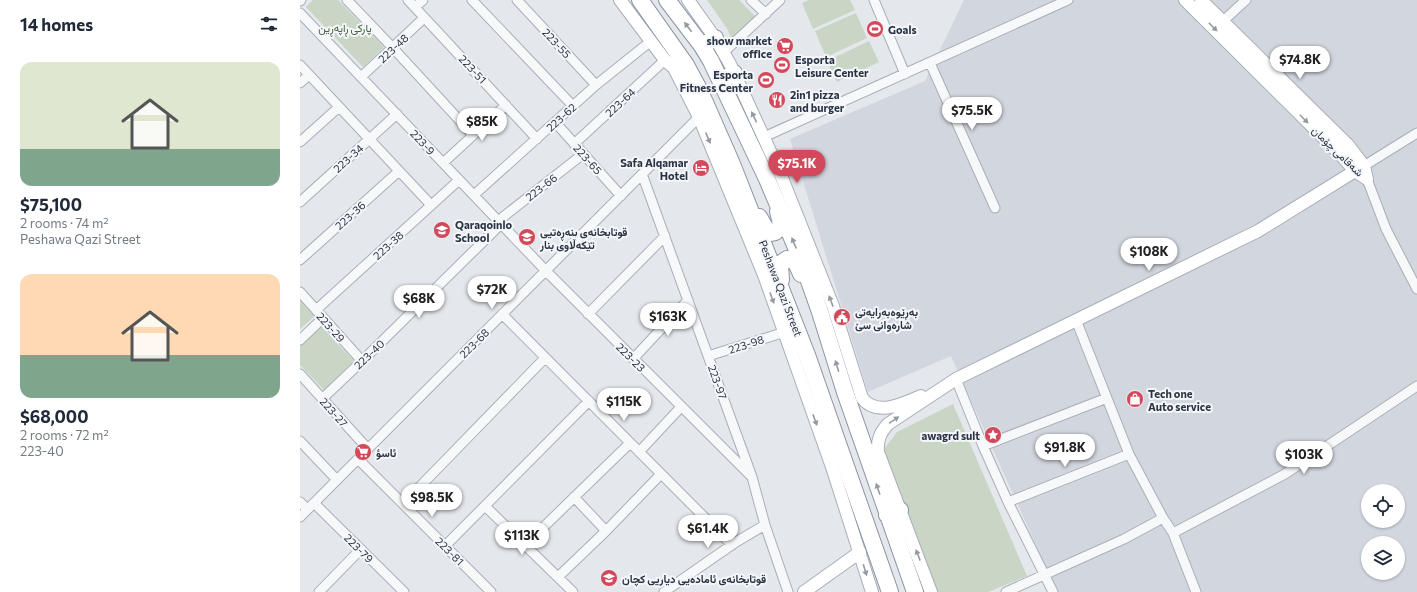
<!DOCTYPE html>
<html lang="en">
<head>
<meta charset="utf-8">
<style>
  :root { --surface:#fff; --page:#f2f2f3; --text:#1f2937; --muted:#747a83; --accent:#d1495b }
  body { margin:0; font-family:Commissioner,Vazirmatn,sans-serif; background:var(--page); color:var(--text); height:100vh; display:flex; flex-direction:column; font-size:15px; white-space:nowrap }
  * { box-sizing:border-box; margin:0 }
  p { font-size:13px; color:var(--muted) }
  .icon { flex:none; width:22px; height:22px; fill:none; stroke:currentColor; stroke-width:2; stroke-linecap:round; stroke-linejoin:round }
  .map { position:relative; flex:1; overflow:hidden }
  .details { display:flex; flex-direction:column; background:var(--surface); width:300px }
  .details>* { flex:none }
  .controls { position:absolute; left:1061px; top:484px; display:grid; gap:8px }
  .controls a { display:grid; place-items:center; width:44px; height:44px; border-radius:50%; background:var(--surface); box-shadow:0 1px 3px #0004; font-size:20px }
  .price { position:absolute; translate:-50% -34px; padding:0 9px; border-radius:14px; background:#fff; color:#222; font-size:13px; line-height:26px; filter:drop-shadow(0 1px 2px #0008) }
  .price::after { content:''; position:absolute; left:50%; top:24px; width:12px; height:9px; margin-left:-6px; background:inherit; clip-path:polygon(0 0,100% 0,50% 100%) }
  .price.selected { background:var(--accent); color:#fff }
  ul { padding:0; list-style:none }
  li { display:grid; align-content:center; gap:8px; height:212px; padding:0 20px }
  li span { display:grid; place-items:center; height:124px; border-radius:12px; color:#555 }
  li>.icon { margin-inline-start:auto }
  span .icon { width:72px; height:72px; fill:#fffc; stroke-width:1 }
  li b { font-size:17px }
  h2 { display:flex; justify-content:space-between; align-items:center; height:48px; padding:0 20px; font-size:17px }
  main { display:flex; flex:1; min-height:0 }
  .map>svg:first-child { display:block }
</style>
</head>
<body>
<main>
<section class="details">
<h2>14 homes<svg class="icon" aria-label="filters" viewBox="0 0 24 24"><path d="M4 7h16M4 17h16"/><circle cx="9" cy="7" r="2"/><circle cx="15" cy="17" r="2"/></svg></h2>
<ul>
<li><span style="background:linear-gradient(#dfe7d0 70%,#7fa58c 0)"><svg class="icon" aria-label="home" viewBox="0 0 24 24"><path d="M3 11l9-7 9 7M6 9v11h12V9"/></svg></span><div><b>$75,100</b><p>2 rooms · 74 m²</p><p>Peshawa Qazi Street</p></div></li>
<li><span style="background:linear-gradient(#ffd9b3 65%,#7fa58c 0)"><svg class="icon" aria-label="home" viewBox="0 0 24 24"><path d="M3 11l9-7 9 7M6 9v11h12V9"/></svg></span><div><b>$68,000</b><p>2 rooms · 72 m²</p><p>223-40</p></div></li>
</ul>
</section>
<div class="map">
<svg width="1117" height="592" viewBox="0 0 1117 592">
  <rect width="100%" height="100%" fill="#e4e7ec"/>
  <path fill="#d2d6de" fill-rule="evenodd" d="M664,0H1117V592H757L651,356L568,392L490,139L625,81ZM1068,491H1098V521H1068ZM1068,543H1098V573H1068Z"/>
  <path fill="#c9d6c5" d="M13,0H38L84,47L63,67L6,7Z
    M407,0H439L456,17L432,41L428,30Z
    M509,0H550L555,10L513,29L502,3Z
    M556,13L567,38L526,57L515,31Z
    M569,41L579,62L537,82L527,61Z
    M0,296L17,314L0,329Z
    M21,326L54,361L24,390L0,365V346Z
    M653,404L727,576L688,592H635L584,449L597,432Z"/>
  <g fill="none" stroke-linecap="round" stroke-linejoin="round">
    <g stroke="#a9aeb7" stroke-width="11">
      <path id="street" d="M47,0L93,48L173,135
        M108,0L237,139
        M172,0L273,106
        M217,0L296,85
        M451,0L466,14
        M574,0L605,74
        M0,1L1,0
        M115,7L123,0
        M0,13L246,271L452,477
        M923,21L946,0
        M424,52L480,0
        M630,63L695,208
        M0,65L131,205
        M61,77L124,18
        M0,83L9,75
        M255,122L321,196
        M464,137L768,0
        M0,142L39,107
        M274,144L365,60
        M143,163L206,105
        M1059,169L1117,133
        M342,174L452,477L465,525L488,592
        M1067,179L1086,229L1117,289
        M174,195L296,85L351,41
        M0,202L97,114
        M198,221L283,154
        M0,260L99,171
        M0,292L62,361
        M16,310L159,180
        M202,314L432,545
        M288,314L365,236
        M776,320L829,454L863,518L873,533L896,592
        M0,340L23,318
        M408,356L485,332
        M333,359L388,300
        M0,374L68,449
        M656,379L683,446L708,502L753,592
        M22,399L62,361L201,224
        M0,441L37,480
        M683,446L807,398
        M339,452L381,407
        M58,459L191,592
        M274,497L306,531
        M0,502L7,509
        M708,502L829,454
        M14,503L104,592
        M103,504L245,358
        M185,506L273,592
        M0,517L399,117
        M873,533L985,474L1117,386
        M225,545L330,443
        M145,546L289,401
        M258,577L306,531L361,474
        M19,592L61,549
        M364,592L436,542L465,525
        M706,592L824,539L863,518"/>
    </g>
    <g stroke="#a9aeb7" stroke-width="14">
      <path id="secondary" d="M320,0L365,60L374,68L399,117L464,275L532,467L572,592
        M388,0L415,38L430,64L480,173L533,306L562,398C577,417 603,404 621,396
        M885,0L1040,154L1055,171L1067,179
        M901,0L1048,145L1064,166L1067,179
        M504,592L560,552
        M631,592L578,452C577,440 580,433 588,424L656,379L958,231L1055,171"/>
    </g>
    <g stroke="#8b94a3" stroke-width="18">
      <path id="highway" d="M340,0L386,65L400,91L432,164L507,355L590,592
        M367,0L402,46L411,61L467,179L503,264L520,312L545,392L615,592
        M402,46L415,38
        M421,81L434,73
        M459,217C462,221 465,230 470,232C472,233 475,233 476,231C484,227 479,217 478,211
        M481,280L480,264L487,259C496,259 498,267 501,274
        M587,515L600,510"/>
    </g>
    <use href="#street" stroke="#f7f8fa" stroke-width="9"/>
    <use href="#secondary" stroke="#fff" stroke-width="12"/>
    <use href="#highway" stroke="#fff" stroke-width="16"/>
  </g>
  <defs><path id="oneway-solid" d="M-6-.8H1V-3.2L6.5 0L1 3.2V.8H-6Z"/></defs>
  <g fill="#959aa2">
    <use href="#oneway-solid" transform="translate(388 27) rotate(-127)"/>
    <use href="#oneway-solid" transform="translate(913 27) rotate(45)"/>
    <use href="#oneway-solid" transform="translate(454 117) rotate(-115)"/>
    <use href="#oneway-solid" transform="translate(1004 119) rotate(45)"/>
    <use href="#oneway-solid" transform="translate(408 138) rotate(67)"/>
    <use href="#oneway-solid" transform="translate(494 243) rotate(-113)"/>
    <use href="#oneway-solid" transform="translate(472 298) rotate(70)"/>
    <use href="#oneway-solid" transform="translate(531 301) rotate(-110)"/>
    <use href="#oneway-solid" transform="translate(537 366) rotate(-107)"/>
    <use href="#oneway-solid" transform="translate(515 420) rotate(70)"/>
    <use href="#oneway-solid" transform="translate(594 420) rotate(-34)"/>
    <use href="#oneway-solid" transform="translate(578 489) rotate(-109)"/>
    <use href="#oneway-solid" transform="translate(618 555) rotate(-111)"/>
    <use href="#oneway-solid" transform="translate(565 570) rotate(73)"/>
  </g>
  <defs>
    <g id="stadium-disc" transform="scale(0.9)"><circle r="9.5" fill="#d1495b" stroke="#f4f6f9"/><path d="M0-5a6.5 5 0 1 0 0 10a6.5 5 0 1 0 0-10ZM-3.5-1.8h7v3.6h-7Z" fill="#fff"/></g>
    <g id="supermarket-disc" transform="scale(0.9)"><circle r="9.5" fill="#d1495b" stroke="#f4f6f9"/><path d="M-6-5.5h2.5l.6 2H6L4.5 2H-2.5L-4.4-4H-6ZM-1.5 3.2a1.3 1.3 0 1 0 .1 0ZM3 3.2a1.3 1.3 0 1 0 .1 0Z" fill="#fff"/></g>
    <g id="restaurant-disc" transform="scale(0.9)"><circle r="9.5" fill="#d1495b" stroke="#f4f6f9"/><path d="M-5-6h1v4h1v-4h1v4h1v-4h1v5L-1.5 .5V6h-2V.5L-5-1ZM5-6V6H3V1.5H1.5Q1.5-4 5-6Z" fill="#fff"/></g>
    <g id="hotel-disc" transform="scale(0.9)"><circle r="9.5" fill="#d1495b" stroke="#f4f6f9"/><path d="M-6-4.5h1.5V1H6V5H4.5V3h-9V5H-6ZM-4 0a1.8 1.8 0 1 1 3.6 0ZM.5 0V-2.5h3Q6-2.5 6 0Z" fill="#fff"/></g>
    <g id="school-disc" transform="scale(0.9)"><circle r="9.5" fill="#d1495b" stroke="#f4f6f9"/><path d="M0-5L7-2L0 1L-7-2ZM-4 1L0 2.5L4 1V4Q0 6-4 4Z" fill="#fff"/></g>
    <g id="civic-disc" transform="scale(0.9)"><circle r="9.5" fill="#d1495b" stroke="#f4f6f9"/><path d="M-.6-6.5H3V-4.5H.6V-3L4-1V1h2V6H-6V1h2V-1L-.6-3ZM-1.2 2.5V6h2.4V2.5Z" fill="#fff"/></g>
    <g id="shop-disc" transform="scale(0.9)"><circle r="9.5" fill="#d1495b" stroke="#f4f6f9"/><path d="M-5-2.5h2.3a2.7 3.5 0 0 1 5.4 0H5L5.5 6h-11ZM-1.5-2.5h3a1.5 2.3 0 0 0-3 0Z" fill="#fff"/></g>
    <g id="sight-disc" transform="scale(0.9)"><circle r="9.5" fill="#d1495b" stroke="#f4f6f9"/><path d="M0-6L1.8-2.2L6-1.7L2.9 1.2L3.7 5.4L0 3.3L-3.7 5.4L-2.9 1.2L-6-1.7L-1.8-2.2Z" fill="#fff"/></g>
  </defs>
  <g fill-rule="evenodd">
    <use href="#stadium-disc" x="575" y="29"/>
    <use href="#supermarket-disc" x="485" y="46"/>
    <use href="#stadium-disc" x="482" y="65"/>
    <use href="#stadium-disc" x="466" y="80"/>
    <use href="#restaurant-disc" x="477" y="100"/>
    <use href="#hotel-disc" x="401" y="168"/>
    <use href="#school-disc" x="142" y="230"/>
    <use href="#school-disc" x="227" y="237"/>
    <use href="#civic-disc" x="542" y="317"/>
    <use href="#shop-disc" x="835" y="399"/>
    <use href="#sight-disc" x="693" y="435"/>
    <use href="#supermarket-disc" x="63" y="452"/>
    <use href="#school-disc" x="309" y="578"/>
  </g>
  <g text-anchor="middle" dominant-baseline="central" stroke-width="4" stroke-linejoin="round" paint-order="stroke">
    <g font-size="11" fill="#3f6138" stroke="#f4f6f9">
      <text x="45" y="27">پارکی ڕاپەڕین</text>
    </g>
    <g font-size="11" font-weight="bold" fill="#2b3445" stroke="#f4f6f9" text-anchor="start">
      <text x="588" y="29">Goals</text>
      <text x="472" y="40" text-anchor="end">show market<tspan x="472" dy="13">office</tspan></text>
      <text x="495" y="59">Esporta<tspan x="495" dy="13">Leisure Center</tspan></text>
      <text x="453" y="74" text-anchor="end">Esporta<tspan x="453" dy="13">Fitness Center</tspan></text>
      <text x="490" y="94">2in1 pizza<tspan x="490" dy="13">and burger</tspan></text>
      <text x="388" y="162" text-anchor="end">Safa Alqamar<tspan x="388" dy="13">Hotel</tspan></text>
      <text x="155" y="224">Qaraqoinlo<tspan x="155" dy="13">School</tspan></text>
      <text x="240" y="231">قوتابخانەی بنەڕەتیی<tspan x="240" dy="13">تێکەڵاوی بنار</tspan></text>
      <text x="555" y="311">بەڕێوەبەرایەتی<tspan x="555" dy="13">شارەوانی سێ</tspan></text>
      <text x="848" y="393">Tech one<tspan x="848" dy="13">Auto service</tspan></text>
      <text x="680" y="435" text-anchor="end">awagrd sult</text>
      <text x="76" y="452">ئاسؤ</text>
      <text x="322" y="578">قوتابخانەی ئامادەیی دیاریی کچان</text>
    </g>
    <g font-size="11" fill="#2b3445" stroke="#f4f6f9">
      <text transform="translate(257 43) rotate(47)">223-55</text>
      <text transform="translate(93 48) rotate(-43)">223-48</text>
      <text transform="translate(173 69) rotate(47)">223-51</text>
      <text transform="translate(320 102) rotate(-43)">223-64</text>
      <text transform="translate(261 117) rotate(-42)">223-62</text>
      <text transform="translate(123 142) rotate(47)">223-9</text>
      <text transform="translate(1038 151) rotate(44)">شەقامی چۆمان</text>
      <text transform="translate(48 158) rotate(-42)">223-34</text>
      <text transform="translate(288 159) rotate(48)">223-65</text>
      <text transform="translate(241 187) rotate(-38)">223-66</text>
      <text transform="translate(50 215) rotate(-42)">223-36</text>
      <text transform="translate(88 245) rotate(-42)">223-38</text>
      <text transform="translate(481 288) rotate(69)">Peshawa Qazi Street</text>
      <text transform="translate(31 327) rotate(48)">223-29</text>
      <text transform="translate(174 343) rotate(-45)">223-68</text>
      <text transform="translate(446 344) rotate(-18)">223-98</text>
      <text transform="translate(69 354) rotate(-44)">223-40</text>
      <text transform="translate(331 357) rotate(45)">223-23</text>
      <text transform="translate(418 382) rotate(70)">223-97</text>
      <text transform="translate(34 412) rotate(48)">223-27</text>
      <text transform="translate(59 548) rotate(45)">223-79</text>
      <text transform="translate(150 551) rotate(45)">223-81</text>
    </g>
  </g>
</svg>
<div class="controls">
<a><svg class="icon" aria-label="locate" viewBox="0 0 24 24"><circle cx="12" cy="12" r="6"/><path d="M12 2v4M12 18v4M2 12h4M18 12h4"/></svg></a>
<a><svg class="icon" aria-label="layers" viewBox="0 0 24 24"><path d="M12 4l9 5-9 5-9-5zM3 14l9 5 9-5"/></svg></a>
</div>
<b class="price" style="left:1000px;top:80px">$74.8K</b>
<b class="price" style="left:672px;top:131px">$75.5K</b>
<b class="price" style="left:182px;top:142px">$85K</b>
<b class="price selected" style="left:497px;top:184px">$75.1K</b>
<b class="price" style="left:849px;top:272px">$108K</b>
<b class="price" style="left:192px;top:310px">$72K</b>
<b class="price" style="left:119px;top:319px">$68K</b>
<b class="price" style="left:368px;top:337px">$163K</b>
<b class="price" style="left:324px;top:422px">$115K</b>
<b class="price" style="left:765px;top:468px">$91.8K</b>
<b class="price" style="left:1004px;top:475px">$103K</b>
<b class="price" style="left:132px;top:518px">$98.5K</b>
<b class="price" style="left:408px;top:549px">$61.4K</b>
<b class="price" style="left:222px;top:556px">$113K</b>
</div>
</main>
</body>
</html>
